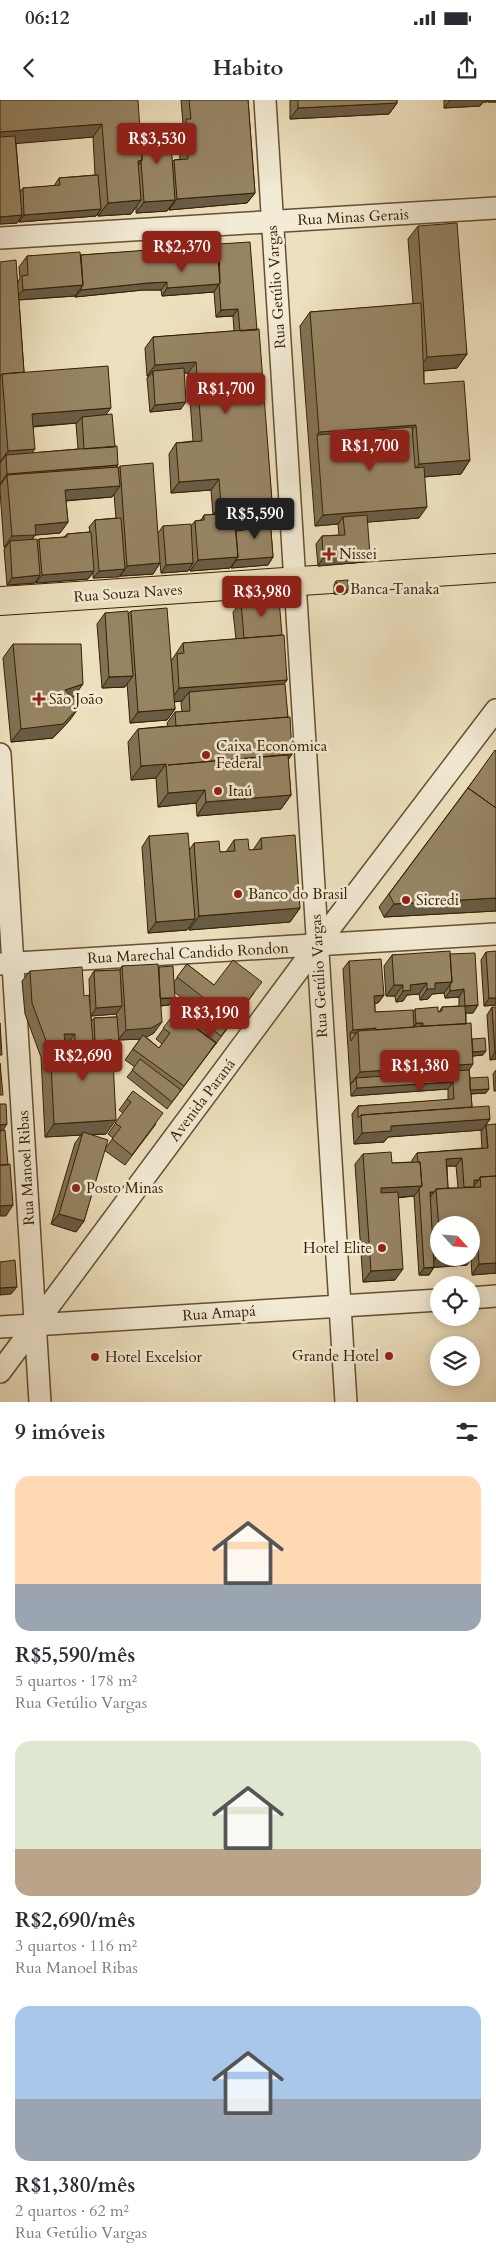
<!DOCTYPE html>
<html lang="pt">
<head>
<meta charset="utf-8">
<style>
  :root { --surface:#fff; --page:#f2f2f3; --text:#2b2b33; --muted:#7c7c81; --accent:#8f2418 }
  body { margin:0; font-family:Cardo,serif; background:var(--page); color:var(--text); height:100vh; display:flex; flex-direction:column; font-size:19px; white-space:nowrap }
  * { box-sizing:border-box; margin:0 }
  p { font-size:16px; color:var(--muted) }
  .icon { flex:none; width:28px; height:28px; fill:none; stroke:currentColor; stroke-width:2; stroke-linecap:round; stroke-linejoin:round }
  .map { position:relative; height:1302px; overflow:hidden }
  .side { display:flex; flex-direction:column; background:var(--surface); flex:1 }
  .side>* { flex:none }
  .needle { width:32px; rotate:116deg }
  .controls { position:absolute; left:430px; top:1116px; display:grid; gap:10px }
  .controls a { display:grid; place-items:center; width:50px; height:50px; border-radius:50%; background:var(--surface); box-shadow:0 2px 12px #0003; font-size:25px }
  .price { position:absolute; translate:-50% -42px; padding:0 11px; border-radius:5px; background:var(--accent); color:#fff; font-size:16px; line-height:32px; filter:drop-shadow(0 1px 2px #0008) }
  .price::after { content:''; position:absolute; left:50%; top:30px; width:15px; height:11px; margin-left:-8px; background:inherit; clip-path:polygon(0 0,100% 0,50% 100%) }
  .price.on { background:#222; color:#fff }
  ul { padding:0; list-style:none }
  li { display:grid; align-content:center; gap:10px; height:265px; padding:0 15px }
  li span { display:grid; place-items:center; height:155px; border-radius:15px; color:#555 }
  li>.icon { margin-inline-start:auto }
  span .icon { width:90px; height:90px; fill:#fffc; stroke-width:1 }
  li b { font-size:21px }
  h2 { display:flex; justify-content:space-between; align-items:center; height:60px; padding:0 15px; font-size:21px }
  .status { display:flex; justify-content:space-between; align-items:center; height:35px; padding:0 25px; background:var(--surface); direction:ltr }
  .status svg { height:14px; fill:currentColor }
  header { display:flex; justify-content:space-between; align-items:center; height:65px; padding:0 15px; background:var(--surface); font-size:22px; font-weight:600 }
  .map>svg:first-child { display:block }
</style>
</head>
<body>
<div class="status"><b>06:12</b><svg viewBox="0 0 49 12"><path d="M0 12V9h3v3zM5 12V6h3v6zM10 12V3h3v9zM15 12V0h3v12zM26 1h20v11H26zM47 4h2v5h-2z"/></svg></div>
<header><svg class="icon" aria-label="back" viewBox="0 0 24 24"><path d="M15 5l-7 7 7 7"/></svg>Habito<svg class="icon" aria-label="share" viewBox="0 0 24 24"><path d="M12 15V3M7 8l5-5 5 5M5 13v7h14v-7"/></svg></header>
<div class="map">
<svg width="496" height="1302" viewBox="0 0 496 1302">
  <rect width="100%" height="100%" fill="#ede0be"/>
  <filter id="stains"><feTurbulence type="fractalNoise" baseFrequency=".004" numOctaves="4"/><feColorMatrix values="0 0 0 0 .2 0 0 0 0 .09 0 0 0 0 .02 0 0 0 .5 -.17"/></filter>
  <radialGradient id="worn" r=".72"><stop offset=".6" stop-color="#630" stop-opacity="0"/><stop offset="1" stop-color="#630" stop-opacity=".3"/></radialGradient>
  <g fill="none" stroke-linecap="round" stroke-linejoin="round">
    <g stroke="#645030" stroke-width="24">
      <path id="minor" d="M265,0L346,1302
        M0,138L496,108
        M0,654L40,1302
        M0,864L496,834
        M471,1198L496,1196
        M0,1227L439,1200
        M0,1272L317,845L496,610"/>
    </g>
    <g stroke="#372000" stroke-width="30">
      <path id="major" d="M0,501L496,468"/>
    </g>
    <use href="#minor" stroke="#f3ebd5" stroke-width="21"/>
    <use href="#major" stroke="#ede0be" stroke-width="28"/>
  </g>
  <path fill="#817255" stroke="#372000" fill-rule="evenodd" d="M0,0L140,29L172,62L174,60L180,59L178,30L183,24L181,0H248L255,93L247,103L169,110V108L167,111L136,113V107L131,114L98,116V113L96,116L19,122V119L17,123L0,124ZM93,37L95,75L59,78L54,86L23,88L20,92L16,43Z
    M290,0H397V3L389,14L290,19Z
    M444,0H496V2H488V0L487,2H483L480,6L444,8Z
    M418,126L467,254L457,268L424,271V284L470,360L461,374L424,377L419,418L367,422L364,462L318,466L316,444L322,436L339,435L338,424L315,426L300,226L310,212L413,204L408,139Z
    M219,144L257,230L273,414L270,418L273,457L268,465L231,468V467L230,468L190,471V469L188,471L161,473L160,463L153,474L93,478V473L88,479L36,483V481L35,483L7,485L4,449L6,447H4L0,391V386L1,384H0V162L18,182L20,178L19,167L27,156L81,155L217,146ZM143,190H161L162,196L214,192L216,217L233,216L234,231L153,237L145,248L147,276H149L147,278L150,312L181,309L184,273H188L193,341L176,343L169,354L171,393L211,390L213,415H204L201,420L195,421L191,426H163L158,433L120,366L118,368L117,367L115,347L106,315L24,272L19,200L75,196V197ZM77,323L76,324L78,349L32,353L33,327ZM114,395L116,418L95,420L89,427L90,432L67,434L64,437L39,439L38,441L32,440L35,435L60,433L68,422L66,401L112,397ZM243,412L244,421L239,427V431H236L225,414Z
    M336,481L348,490L345,494H334V485Z
    M241,502L282,535L287,580L284,584L292,654L288,660L291,695L281,709L197,716L196,703L158,707L156,678L131,680L128,642L138,629L168,626L167,623L175,612H182L181,603L182,601L174,602L175,609L167,620L130,623L127,583L125,587L102,588L97,524L105,513L128,514L131,511L171,561L183,543L236,539L233,512Z
    M13,544L73,598H72L70,620L53,638L11,642L3,558Z
    M496,650V811L384,817L379,807Z
    M149,736L190,749L194,743L220,752H226L234,740L249,750H253L261,738L300,808L290,822L189,830V827L187,830L148,833L142,747Z
    M486,852L496,905L484,906L481,860Z
    M450,854L478,905L473,913H466V924L472,939L483,955L473,956L469,970L470,978L486,993L471,994L472,1007L490,1019L486,1025L496,1173L472,1175L471,1159L467,1165L434,1167L429,1175H419L414,1096L398,1098L395,1180L363,1182L355,1064L363,1054L392,1063L412,1062V1060L417,1053L482,1048L481,1032L482,1030L388,1037L384,1042L354,1044L352,1014L358,1006L448,1000V989L351,996L343,869L349,861L384,895L378,903H375V912H413L415,909L439,912L442,907L459,906V897L445,898L444,893L432,894L428,899L420,900L419,894L407,895L403,901L396,902L395,896H386L384,866L392,855ZM447,1066H456L458,1088H448ZM439,1125H471L439,1158ZM433,1141H437V1143L435,1144L433,1147Z
    M187,864L214,885L254,893L167,1009L127,977L135,967L125,960L140,939L119,940L113,949H112L106,1034L91,1035L105,1049L113,1038L108,1034L123,1013L119,1010L133,991L156,1024L125,1065L104,1050L84,1121L76,1132L51,1124L75,1043L81,1035L45,1037L41,957L25,914L22,881L30,871L84,896L90,905L89,879L94,871L120,870L122,866L159,867L174,882ZM174,892L196,908L187,922L175,913L156,939L162,944L159,948L146,937L154,933L161,906L169,905ZM116,914L117,917L94,918L92,921L91,916Z
    M492,907L496,959L490,960L487,915Z
    M496,970V991H494L493,974Z"/>
  <path fill="#695c45" stroke="#372000" d="M450,0H488L487,2H483L480,6L444,8Z
    M490,0H496V2H488Z
    M397,3L389,14L290,19L298,8Z
    M102,24L93,37L0,45V32Z
    M142,60L133,74L138,61Z
    M255,93L247,103L169,110L177,99Z
    M141,100L131,114L98,116L108,103Z
    M175,100L167,111L136,113L144,102Z
    M101,109L96,116L19,122L24,115Z
    M22,115L17,123L0,124V117Z
    M167,182L161,190H143L75,197L81,190L148,183Z
    M219,184L214,192L162,196L167,188Z
    M83,185L75,196L15,200L23,190Z
    M238,209L233,216L216,217L221,210Z
    M467,254L457,268L418,271L427,257Z
    M196,262L188,273L153,276V271L149,276H147L155,265Z
    M186,302L181,309L150,312L155,305Z
    M111,308L101,321L82,317L77,323L23,327L32,314Z
    M416,325L406,338L317,335L319,332Z
    M35,349L25,362L6,355L0,363V362L8,351Z
    M470,360L461,374L409,378L419,364Z
    M118,365L111,376L7,375L1,384H0L7,374Z
    M219,379L211,390L171,393L179,382Z
    M120,386L112,397L58,401L65,390Z
    M251,401L243,412L213,415L221,404Z
    M427,407L419,418L344,424L343,417L338,424L315,426L323,415Z
    M273,414L265,425L244,427L252,416Z
    M68,422L60,433L35,435L28,445L10,441L6,447H4L12,436L35,425Z
    M370,455L364,462L318,466L323,458Z
    M238,457L230,468L190,471L198,460Z
    M273,457L268,465L231,468L236,460Z
    M160,463L153,474L120,476L127,466Z
    M193,463L188,471L161,473L166,465Z
    M125,469L119,477L93,478L99,471Z
    M94,471L88,479L36,483L42,475Z
    M40,475L35,483L7,485L12,478Z
    M337,490H348L345,494H334Z
    M133,576L125,587L102,588L109,577Z
    M287,580L277,594L189,592L182,601L170,602L179,588Z
    M83,584L73,598L55,604L65,590Z
    M80,606L70,620L53,638L11,642L21,629Z
    M175,609L167,620L130,623L138,612Z
    M292,654L283,667L168,665Z
    M166,664L156,678L131,680L141,666Z
    M205,690L196,703L158,707L168,693Z
    M291,695L281,709L197,716L206,702Z
    M496,798V811L384,817L394,804Z
    M300,808L290,822L189,830L199,816Z
    M195,819L187,830L148,833L156,822Z
    M452,882L444,893L432,894L428,899L420,900L427,889L435,883Z
    M427,883L419,894L407,895L403,901L396,902L403,891L410,885Z
    M394,885H403L395,896H386Z
    M464,889L459,897L445,898L450,891Z
    M384,895L378,903H369L374,896Z
    M175,898L169,905L153,906L158,899Z
    M489,898H496V905L484,906Z
    M478,905L473,913H460L465,906Z
    M122,906L116,914L91,916L96,908Z
    M162,922L154,933L143,939L118,940L126,930Z
    M416,923H423L418,931L413,929Z
    M376,928L371,936L358,931L353,937L350,933L353,930Z
    M64,934H75L67,944L57,945Z
    M119,942L113,949L104,950L107,943Z
    M486,951L483,955L463,957L465,953Z
    M495,952H496V959L490,960Z
    M473,964L464,978H356L350,985L360,972Z
    M453,982L448,989L351,996L357,988Z
    M489,989L486,993L465,994L468,990Z
    M490,1019L482,1030L388,1037L384,1042L354,1044L362,1033L391,1026Z
    M116,1020L106,1034L82,1035L83,1032L81,1035L45,1037L54,1024Z
    M7,1024L0,1035V1025Z
    M462,1058L456,1066H441L446,1059Z
    M474,1080H479L473,1087Z
    M422,1086L414,1096L373,1099L381,1088Z
    M430,1092H434L429,1099Z
    M13,1105L6,1116H0V1106Z
    M59,1114L84,1121L76,1132L51,1124Z
    M439,1130V1138L437,1141H431Z
    M473,1131H477L471,1139Z
    M471,1154H474L467,1165L428,1168L436,1157H439V1158H471Z
    M496,1163V1173L472,1175L479,1164Z
    M434,1167L429,1175H419L424,1168Z
    M403,1169L395,1180L363,1182L371,1171Z
    M17,1187L11,1194L0,1195V1188Z"/>
  <path fill="#968463" stroke="#372000" d="M0,0H138L142,60L138,61L141,100L108,103L102,24L0,32Z
    M189,0H248L255,93L177,99L174,60L188,59L186,19H191Z
    M298,0H397V3L298,8Z
    M170,27L175,100L144,102L141,62L142,60L140,29Z
    M15,36L22,115L0,117V37Z
    M98,75L101,109L24,115L23,88L60,85L59,78Z
    M457,123L467,254L427,257L418,126Z
    M250,142L257,230L240,231L238,209L221,210L219,184L167,188V182L148,183L81,190V188L83,185L81,155L217,145L220,184L219,144Z
    M80,152L83,185L23,190L22,176L28,175L27,156Z
    M16,160L24,272L2,274L0,277V162Z
    M421,203L424,284L464,281L470,360L419,364L416,325L319,332L310,212Z
    M259,229L273,414L252,416L251,401L221,404L219,379L179,382L176,343L202,341L196,262L155,265L153,237Z
    M108,266L111,308L32,314L35,349L8,351L2,274Z
    M184,268L186,302L155,305L153,271Z
    M112,314L115,347L84,349L82,317Z
    M412,327L415,368L424,367L427,407L323,415L317,335Z
    M117,346L118,365L7,374L6,355Z
    M153,363L160,463L127,466L120,366Z
    M118,367L120,386L65,390L68,422L35,425L36,435L12,436L7,375Z
    M234,413L238,457L198,460L195,421L204,420V415Z
    M367,415L370,455L323,458L322,436L345,435L343,417Z
    M121,418L125,469L99,471L95,420Z
    M270,418L273,457L236,460L238,457L236,431L245,430L244,420Z
    M191,424L193,463L166,465L163,426Z
    M91,432L94,471L42,475L39,439L67,437V434Z
    M37,439L40,475L12,478L10,441Z
    M348,480V490H337L336,481Z
    M279,499L282,535L244,538L241,502Z
    M167,508L175,609L138,612L131,511Z
    M128,511L133,576L109,577L105,513Z
    M284,535L287,580L179,588L177,554L184,553L183,543Z
    M13,544H81L83,584L65,590L80,606L63,624L21,629Z
    M285,584L288,617L176,626L175,612L190,611L189,592Z
    M290,617L292,654L168,665L288,655L291,695L206,702L205,690L168,693L166,664L141,666L138,629Z
    M495,650L496,651V708L468,688Z
    M468,688L496,708V798L394,804L389,794Z
    M188,733L195,819L156,822L149,736Z
    M295,735L300,808L199,816L194,743L219,741L220,752L235,751L234,740L248,739L249,750L262,749L261,738Z
    M450,851L452,882L435,883V889H427V883L410,885L411,890L403,891V885H394L392,855Z
    M496,851V898H489L486,852Z
    M475,853L478,905L465,906L464,889L450,891V885L452,882L450,854Z
    M381,859L384,895L374,896L375,912L413,910L414,927L376,930V928L353,930L349,861Z
    M233,860L262,882L221,936L192,914L204,898L177,877L187,864L214,885Z
    M158,864L162,922L151,928L126,930L122,866Z
    M173,866L175,898H160L159,867Z
    M82,867L84,896L89,895L93,941L75,942V934H64L65,942L50,943L48,946L32,903L30,871Z
    M120,870L122,906L96,908L94,871Z
    M465,906L466,924L423,926V923H416L415,909L438,907V912L442,911V907Z
    M492,907H496V952H495Z
    M175,913L216,943L184,986L133,949L143,935L159,948L170,933L163,928Z
    M117,917L119,942H112V940L95,941L94,918Z
    M0,923L2,955H0Z
    M471,923L473,964L360,972L358,931Z
    M191,924L217,943L211,949L216,943Z
    M350,933H356L351,941Z
    M485,938L486,951L473,952L472,939Z
    M112,940L116,1020L54,1024L50,943Z
    M140,959L181,990L172,1002L132,970Z
    M0,963L3,995H0Z
    M469,970L472,1007L361,1015L358,1018V1006L454,999L453,982L357,988L356,978Z
    M488,977L489,989L470,990V978Z
    M133,991L163,1013L132,1055L112,1039L121,1027L115,1023L131,1002L127,999Z
    M0,1004H6L7,1024L0,1025Z
    M489,1006L490,1019L391,1026V1031L362,1033L361,1015Z
    M496,1024V1076L480,1077L479,1080H474V1087H464L462,1058L446,1059L448,1088L436,1089L434,1092H430L434,1167L424,1168L419,1089L422,1086L420,1062H418L417,1053L488,1048L486,1025Z
    M5,1030L8,1065H0V1031Z
    M83,1032L108,1040L84,1121L59,1114Z
    M391,1052L392,1063L420,1062L422,1086L381,1088V1093L398,1092L403,1169L371,1171L363,1054Z
    M10,1064L13,1105L0,1106V1065Z
    M496,1076V1163L479,1164L477,1131H473L474,1154H471V1125H439V1130L436,1089L481,1087L480,1077Z
    M439,1143V1157H436L435,1144Z
    M15,1160L17,1187L0,1188V1162Z"/>
  <g fill="#8f2418" stroke="#f3ebd5" stroke-width="2">
    <path d="M326.5 446.5h5v5h5v5h-5v5h-5v-5h-5v-5h5z"/>
    <circle cx="340" cy="489" r="5"/>
    <path d="M36.5 591.5h5v5h5v5h-5v5h-5v-5h-5v-5h5z"/>
    <circle cx="206" cy="655" r="5"/>
    <circle cx="218" cy="691" r="5"/>
    <circle cx="238" cy="794" r="5"/>
    <circle cx="406" cy="800" r="5"/>
    <circle cx="76" cy="1088" r="5"/>
    <circle cx="382" cy="1148" r="5"/>
    <circle cx="389" cy="1256" r="5"/>
    <circle cx="95" cy="1257" r="5"/>
  </g>
  <g text-anchor="middle" dominant-baseline="central" stroke-width="5" stroke-linejoin="round" paint-order="stroke">
    <g font-size="15" fill="#372000" stroke="#f3ebd5">
      <text transform="translate(353 117) rotate(-3)">Rua Minas Gerais</text>
      <text transform="translate(276 187) rotate(-94)">Rua Getúlio Vargas</text>
      <text transform="translate(128 493) rotate(-4)">Rua Souza Naves</text>
      <text transform="translate(188 853) rotate(-3)">Rua Marechal Candido Rondon</text>
      <text transform="translate(319 876) rotate(-93)">Rua Getúlio Vargas</text>
      <text transform="translate(202 1000) rotate(-53)">Avenida Paraná</text>
      <text transform="translate(26 1068) rotate(-93)">Rua Manoel Ribas</text>
      <text transform="translate(219 1213) rotate(-4)">Rua Amapá</text>
    </g>
    <g font-size="15" fill="#372000" stroke="#f3ebd5" text-anchor="start">
      <text x="339" y="454">Nissei</text>
      <text x="350" y="489">Banca Tanaka</text>
      <text x="49" y="599">São João</text>
      <text x="216" y="646">Caixa Econômica<tspan x="216" dy="17">Federal</tspan></text>
      <text x="228" y="691">Itaú</text>
      <text x="248" y="794">Banco do Brasil</text>
      <text x="416" y="800">Sicredi</text>
      <text x="86" y="1088">Posto Minas</text>
      <text x="372" y="1148" text-anchor="end">Hotel Elite</text>
      <text x="379" y="1256" text-anchor="end">Grande Hotel</text>
      <text x="105" y="1257">Hotel Excelsior</text>
    </g>
  </g>
  <rect width="100%" height="100%" filter="url(#stains)"/>
  <rect width="100%" height="100%" fill="url(#worn)"/>
</svg>
<div class="controls">
<a><svg class="needle" viewBox="-14 -14 28 28"><path d="M0-13l5 13h-10z" fill="#e53935"/><path d="M0 13l5-13h-10z" fill="#7c7c81"/></svg></a>
<a><svg class="icon" aria-label="locate" viewBox="0 0 24 24"><circle cx="12" cy="12" r="6"/><path d="M12 2v4M12 18v4M2 12h4M18 12h4"/></svg></a>
<a><svg class="icon" aria-label="layers" viewBox="0 0 24 24"><path d="M12 4l9 5-9 5-9-5zM3 14l9 5 9-5"/></svg></a>
</div>
<b class="price" style="left:157px;top:65px">R$3,530</b>
<b class="price" style="left:182px;top:173px">R$2,370</b>
<b class="price" style="left:226px;top:315px">R$1,700</b>
<b class="price" style="left:370px;top:372px">R$1,700</b>
<b class="price on" style="left:255px;top:440px">R$5,590</b>
<b class="price" style="left:262px;top:518px">R$3,980</b>
<b class="price" style="left:210px;top:939px">R$3,190</b>
<b class="price" style="left:83px;top:982px">R$2,690</b>
<b class="price" style="left:420px;top:992px">R$1,380</b>
</div>
<section class="side">
<h2>9 imóveis<svg class="icon" aria-label="filters" viewBox="0 0 24 24"><path d="M4 7h16M4 17h16"/><circle cx="9" cy="7" r="2"/><circle cx="15" cy="17" r="2"/></svg></h2>
<ul>
<li><span style="background:linear-gradient(#ffd9b3 70%,#9aa5b1 0)"><svg class="icon" aria-label="home" viewBox="0 0 24 24"><path d="M3 11l9-7 9 7M6 9v11h12V9"/></svg></span><div><b>R$5,590/mês</b><p>5 quartos · 178 m²</p><p>Rua Getúlio Vargas</p></div></li>
<li><span style="background:linear-gradient(#dfe7d0 70%,#b9a48a 0)"><svg class="icon" aria-label="home" viewBox="0 0 24 24"><path d="M3 11l9-7 9 7M6 9v11h12V9"/></svg></span><div><b>R$2,690/mês</b><p>3 quartos · 116 m²</p><p>Rua Manoel Ribas</p></div></li>
<li><span style="background:linear-gradient(#a9c7e8 60%,#9aa5b1 0)"><svg class="icon" aria-label="home" viewBox="0 0 24 24"><path d="M3 11l9-7 9 7M6 9v11h12V9"/></svg></span><div><b>R$1,380/mês</b><p>2 quartos · 62 m²</p><p>Rua Getúlio Vargas</p></div></li>
</ul>
</section>
</body>
</html>
